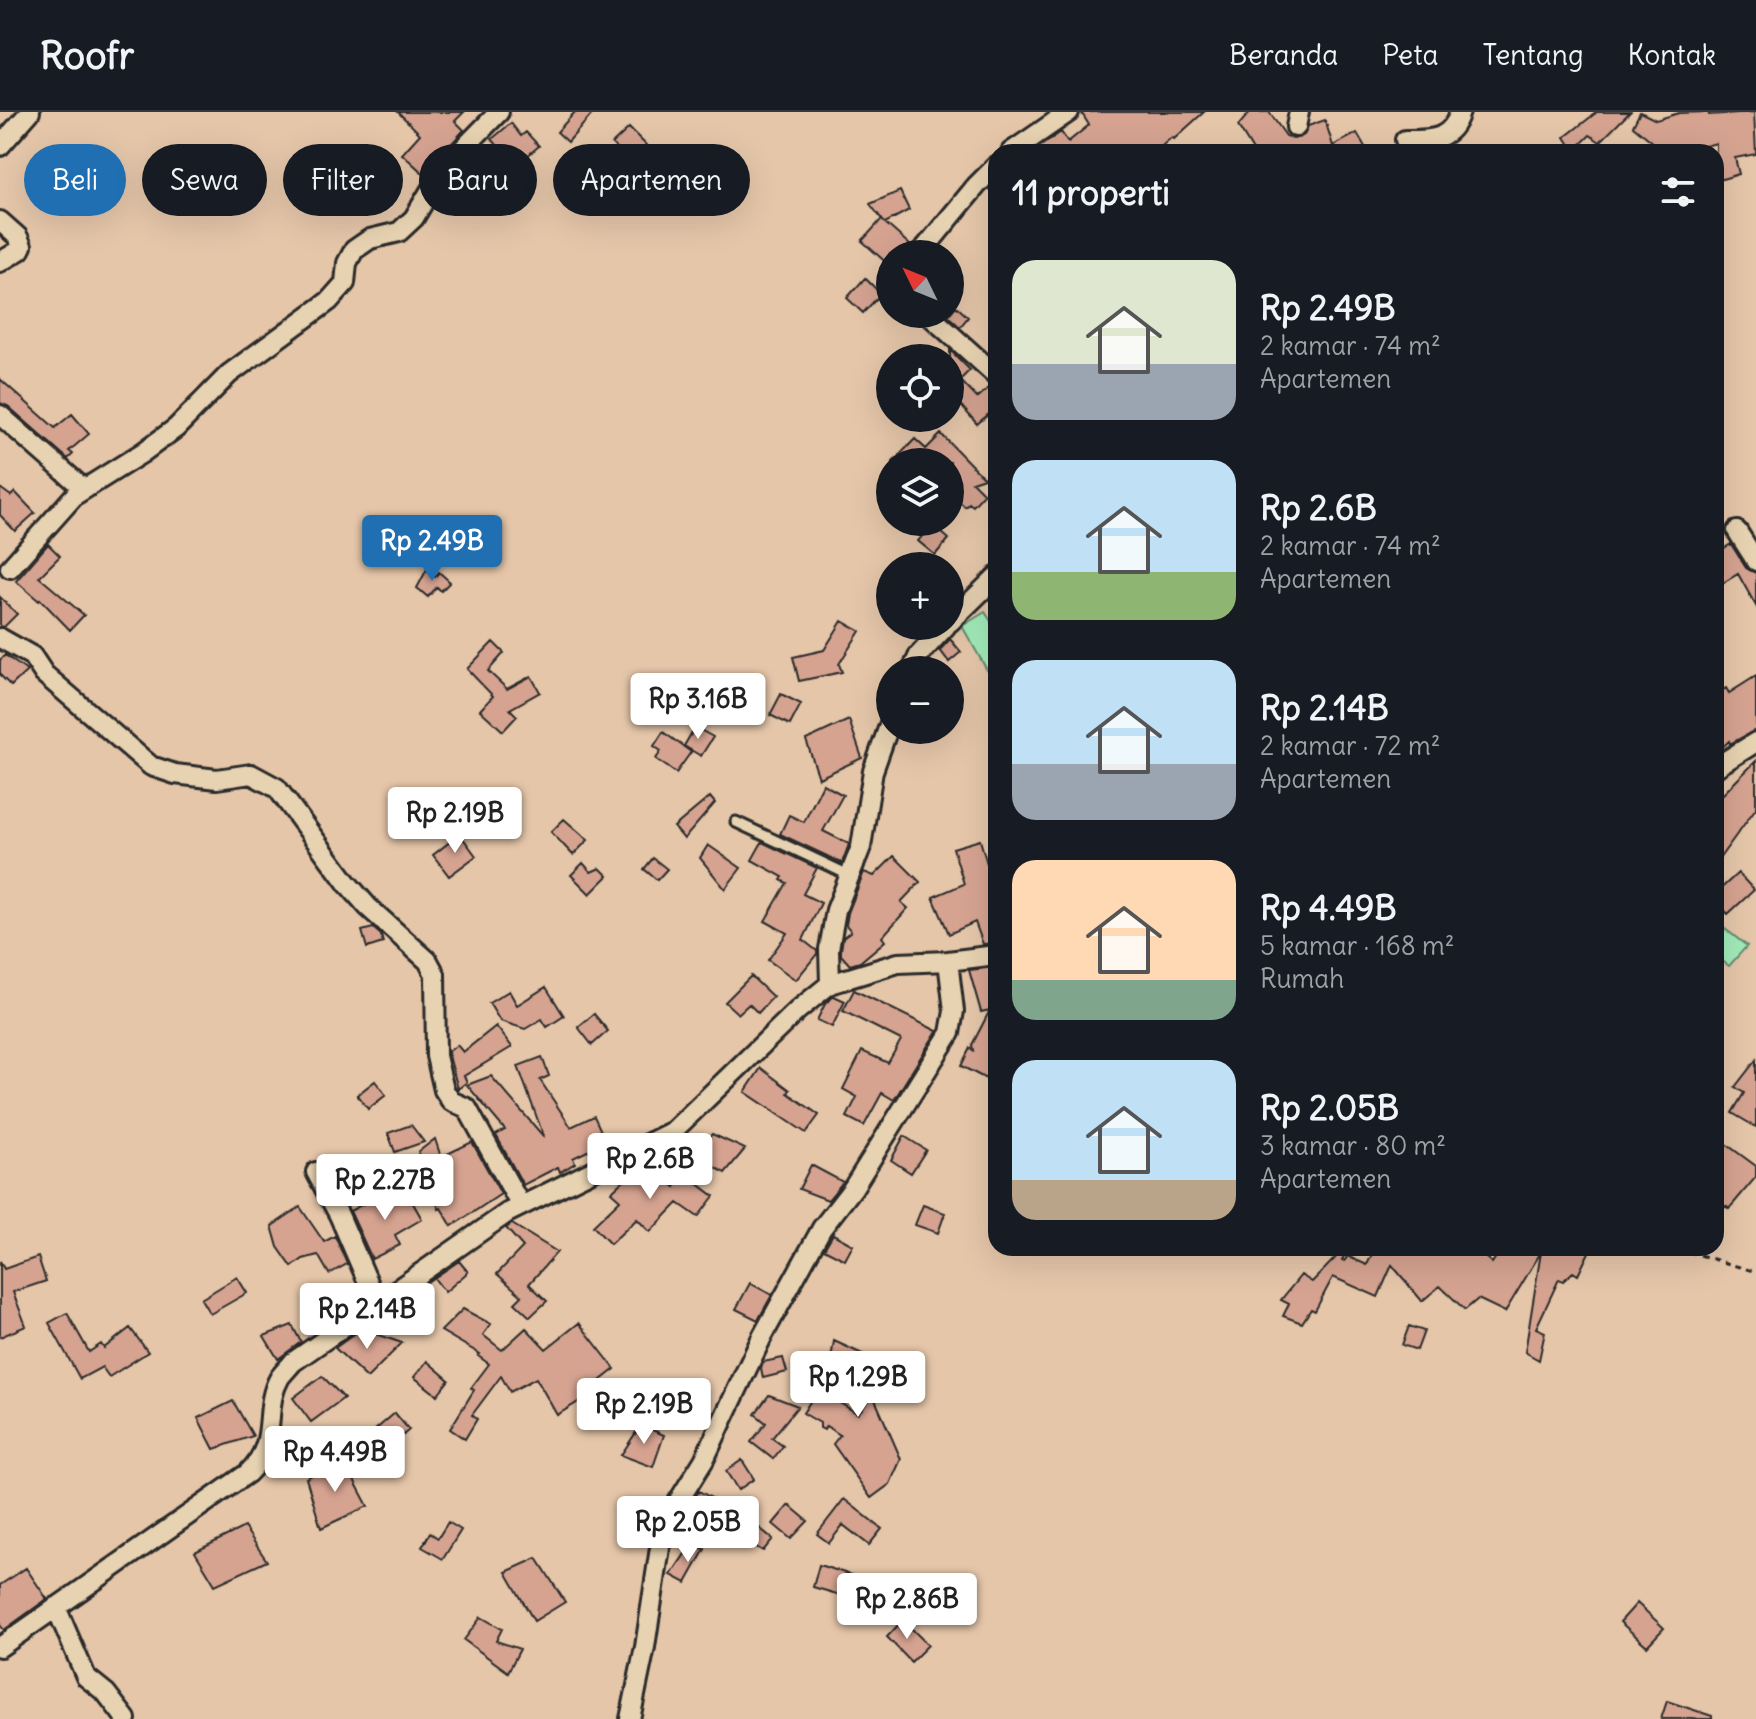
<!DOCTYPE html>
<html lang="id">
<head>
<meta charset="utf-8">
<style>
  :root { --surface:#171b24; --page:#20242c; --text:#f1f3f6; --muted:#9ea1a6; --line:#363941; --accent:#1f6fb2 }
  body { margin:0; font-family:Delius,sans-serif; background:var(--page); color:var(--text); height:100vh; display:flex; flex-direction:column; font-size:30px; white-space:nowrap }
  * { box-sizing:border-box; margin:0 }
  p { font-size:26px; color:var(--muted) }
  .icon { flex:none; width:44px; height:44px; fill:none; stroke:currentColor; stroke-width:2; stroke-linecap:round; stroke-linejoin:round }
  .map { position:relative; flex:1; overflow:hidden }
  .drawer { position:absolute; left:988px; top:32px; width:736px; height:1112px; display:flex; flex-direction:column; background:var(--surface); border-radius:24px; box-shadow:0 8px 32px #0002 }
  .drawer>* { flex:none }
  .hud { position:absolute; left:24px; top:32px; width:760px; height:72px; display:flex; gap:16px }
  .needle { width:52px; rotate:313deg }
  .controls { position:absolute; left:876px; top:128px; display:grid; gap:16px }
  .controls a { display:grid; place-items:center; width:88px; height:88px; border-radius:50%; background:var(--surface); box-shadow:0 8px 32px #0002; font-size:40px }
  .price { position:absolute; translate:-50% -68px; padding:0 18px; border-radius:8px; background:#fff; color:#222; font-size:26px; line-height:52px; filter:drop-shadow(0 2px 4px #0008) }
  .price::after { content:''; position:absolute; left:50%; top:48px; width:24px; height:18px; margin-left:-12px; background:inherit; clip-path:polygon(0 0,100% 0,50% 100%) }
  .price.on { background:var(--accent); color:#fff }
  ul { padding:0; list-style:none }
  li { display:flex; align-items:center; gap:24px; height:200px; padding:0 24px }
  li span { display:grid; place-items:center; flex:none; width:224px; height:160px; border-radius:24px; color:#555 }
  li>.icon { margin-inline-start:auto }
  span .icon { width:96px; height:96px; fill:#fffc; stroke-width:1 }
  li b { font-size:34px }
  h2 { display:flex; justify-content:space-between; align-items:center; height:96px; padding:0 24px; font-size:34px }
  .tag { padding:0 28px; border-radius:36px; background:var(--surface); box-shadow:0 8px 32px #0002; font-size:28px; line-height:72px }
  .tag.on { background:var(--accent); color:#fff }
  header { display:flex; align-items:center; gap:48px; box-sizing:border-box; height:112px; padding:0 40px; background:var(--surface); border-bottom:2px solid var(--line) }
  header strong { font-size:38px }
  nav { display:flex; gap:44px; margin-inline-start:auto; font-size:28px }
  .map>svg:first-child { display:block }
</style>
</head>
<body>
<header>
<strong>Roofr</strong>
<nav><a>Beranda</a><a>Peta</a><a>Tentang</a><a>Kontak</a></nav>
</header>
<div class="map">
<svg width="1756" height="1607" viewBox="0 0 1756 1607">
  <rect width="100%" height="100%" fill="#e5c6a9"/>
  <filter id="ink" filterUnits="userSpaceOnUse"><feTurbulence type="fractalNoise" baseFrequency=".0125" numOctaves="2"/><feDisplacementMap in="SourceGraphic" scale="16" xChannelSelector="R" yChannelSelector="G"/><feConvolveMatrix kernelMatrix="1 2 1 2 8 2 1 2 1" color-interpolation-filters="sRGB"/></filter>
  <g filter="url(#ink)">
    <path fill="#a2ebb9" stroke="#668b72" stroke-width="2" d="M985,500L996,517V552L987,558L962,514Z
      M1716,810L1747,834L1729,854L1716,844Z"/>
    <path fill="#d6a391" stroke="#2b2b2b" stroke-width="2" d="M398,0H464L455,9L464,18L424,62L402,42L420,22Z
      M575,0H594L568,30L557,20Z
      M1081,0H1204L1174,27L1172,25L1155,40H1032L1061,20L1068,30L1089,13Z
      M1250,0H1269L1286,24L1294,27L1304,23L1308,14L1325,8L1333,34L1357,21L1368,40H1254L1238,14Z
      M1597,0H1630L1600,30L1590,23L1574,39L1565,25Z
      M1640,0L1656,8L1679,1L1708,0L1709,3L1754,0L1756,42L1735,46L1739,62L1716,69V31L1683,40H1665L1633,14Z
      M511,11L521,24L526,20L539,34L518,52L511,44L508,46L492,27Z
      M629,16L653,40L637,56L612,32Z
      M900,79L909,98L885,111L910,133L902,142H890V154L862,129L881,108L884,110L870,92Z
      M865,166L881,182L863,201L847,186Z
      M956,194L968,205L960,215L948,204Z
      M950,238L970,258L960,268L977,286L991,274L996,275V296L977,312L950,281Z
      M0,267L55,316L72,302L89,322L69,339L73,342L68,347L8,294L0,291Z
      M941,322L984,366L972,370L984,382L973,394L969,391L965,395L960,390L950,400V350H893L915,327L926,337Z
      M0,376L11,384L15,380L35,401L15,419L0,403Z
      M932,412L949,427L935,443L918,429Z
      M48,432L60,444L39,465L84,503L70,518L40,487L39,489L16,469Z
      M1731,432L1746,456L1756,461V494L1738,462L1716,475V441Z
      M427,457L435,465L439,460L450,470L441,479L437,475L428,485L417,476Z
      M0,485L17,502L4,515L0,514Z
      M842,509L860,519L839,552L842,560L799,569L793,545L824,538Z
      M950,527L961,540L949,550L940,538Z
      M493,530L504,541L488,559L507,577L531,564L540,580L510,597L517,604L503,619L480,598L493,584L467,557Z
      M5,543L27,559L11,574L0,563V548Z
      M1756,564V618L1730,632L1729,629L1716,641V582L1726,576L1729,581Z
      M781,582L801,592L790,613L770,603Z
      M849,608L862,646L819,666L806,628Z
      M695,615L713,625L701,644L684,634Z
      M663,620L691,640L676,661L656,647L661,639L654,634Z
      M1756,649V696L1716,751V689Z
      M823,672L843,683L823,719L849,732L842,751L780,722L789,703L804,710Z
      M710,685L715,691L684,727L674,715Z
      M564,707L588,728L573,743L551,720Z
      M460,722L476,744L449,764L433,743Z
      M980,728L996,782V831L983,832L975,810L949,822L933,785L964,772L953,736Z
      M762,730L817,756L803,782L821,791L803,828L817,839V842L796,868L768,848L787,821L765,809L787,771L781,768L783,765L752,748Z
      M708,733L741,756L725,777L700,746Z
      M894,744L920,770L901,790L908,796L882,825L885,829L860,850L850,853L841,843V838L843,825L851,819L846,813L848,801L864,760L874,764Z
      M653,746L667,757L657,768L644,757Z
      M583,751L591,760L600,756L608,764L590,782L571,763Z
      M1738,761L1754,778L1728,802L1716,789V781Z
      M373,816L381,823L383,831L367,836L362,819Z
      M996,855V972L961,954L970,936L973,938L972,933L990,898L981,900L969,858Z
      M751,864L773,885L758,901L749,892L738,902L725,890Z
      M546,875L564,904L547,915L542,907L525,917L500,909L489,891L509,879L517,893Z
      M854,878L937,919L894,988L882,981L864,1014L847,1005L857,985L843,977L862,939L888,951L901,928L843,899Z
      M834,884L845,889L832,915L817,908L825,892Z
      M594,902L608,919L592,933L578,915Z
      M496,914L512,935L464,964L467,970L458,977L448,940L457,933L463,940Z
      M542,945L549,964L540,968L571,1015L594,1004L606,1030L573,1046L575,1051L560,1060L558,1055L523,1073L496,1023L505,1018L467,973L491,964L544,1025L518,954Z
      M1756,948V1015L1732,1001L1744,981L1735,975Z
      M761,956L790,978L788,981L819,1003L806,1021L745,980Z
      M375,969L386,983L368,997L357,983Z
      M411,1013L424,1030L395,1040L388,1021Z
      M712,1022L745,1037L725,1061L693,1042Z
      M904,1024L926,1038L911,1061L891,1048Z
      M435,1027L441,1045L472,1030L501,1082L452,1114L441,1096L439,1097L418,1040Z
      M1726,1032L1756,1054V1065L1729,1097L1726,1094L1716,1104V1043Z
      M643,1050L675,1075L685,1062L714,1084L698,1105L678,1091L650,1120L637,1107L610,1132L593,1114L620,1088L611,1080Z
      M811,1053L843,1070L828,1088L799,1077Z
      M406,1079L422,1107L395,1123L400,1133L372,1147L350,1099L376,1085L380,1094Z
      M923,1093L945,1101L938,1121L915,1113Z
      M300,1095L324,1130L335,1124L347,1152L329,1162L318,1143L303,1147L292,1155L278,1135L272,1114Z
      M512,1112L557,1140L529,1172L547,1189L530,1205L515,1191L522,1184L497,1162L523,1135L506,1116Z
      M833,1122L853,1133L845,1148L824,1137Z
      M1375,1136H1474L1492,1151L1502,1136H1591L1578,1163L1573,1160L1563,1169L1559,1167L1536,1216L1545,1220L1539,1248L1525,1240L1541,1140L1505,1200L1478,1187L1465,1198L1440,1174L1422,1189L1392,1153L1378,1185L1333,1165L1315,1199L1311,1197L1302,1211L1283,1204L1289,1192L1281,1188L1301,1163L1312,1170L1343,1138L1346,1140L1342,1148L1345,1149L1347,1144L1367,1153Z
      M38,1145L46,1169L13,1180L26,1214L0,1225V1149L4,1157Z
      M459,1149L468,1160L445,1180L434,1166Z
      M237,1165L247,1181L210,1202L201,1187Z
      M750,1171L772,1183L758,1208L736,1197Z
      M463,1197L491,1212L483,1223L502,1238L526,1216L546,1237L579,1211L615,1257L592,1275L596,1279L557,1303L536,1266L510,1280L501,1264L472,1303L477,1307L465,1327L450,1317L474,1278L471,1276L489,1252L478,1244L480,1242L441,1219Z
      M67,1201L89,1240L101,1232L104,1236L130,1216L148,1240L109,1265L102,1255L80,1267L49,1211Z
      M292,1213L301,1230L278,1247L264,1224Z
      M1409,1214L1424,1219L1417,1238L1402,1233Z
      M361,1217L402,1231L367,1266L335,1236Z
      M834,1229L895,1257L883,1281L848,1264L837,1289L858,1302L873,1283L901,1347L890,1372L871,1386L833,1332L840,1323L826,1314L824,1318L820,1316V1311L803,1301L818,1277L825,1282Z
      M783,1246L787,1260L763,1266L761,1256L763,1250Z
      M427,1249L449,1268L437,1283L414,1265Z
      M322,1264L344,1286L311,1310L293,1286Z
      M769,1283L798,1294L772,1326L783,1334L773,1347L751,1330L766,1311L755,1302Z
      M233,1289L253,1324L214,1337L198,1306Z
      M395,1301L409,1318L390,1335L375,1318Z
      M641,1313L664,1323L653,1355L621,1343Z
      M343,1347L368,1394L321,1416L306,1366Z
      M742,1348L754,1367L738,1378L726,1359Z
      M699,1379L729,1396L719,1414L688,1396Z
      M844,1387L882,1417L869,1433L843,1413L829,1431L817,1422Z
      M789,1393L808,1409L791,1427L773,1412Z
      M448,1410L461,1418L443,1447L422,1435L430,1421L438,1426Z
      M752,1410L773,1427L763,1439L739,1425Z
      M244,1415L267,1449L215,1473L195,1440Z
      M691,1433L705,1437L686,1471L671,1463Z
      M537,1446L565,1490L534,1509L506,1460Z
      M819,1453L848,1462L893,1476L880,1490L867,1479L864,1490L813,1475Z
      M26,1456L47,1487L4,1518L0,1513V1473Z
      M1637,1491L1664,1516L1647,1534L1620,1510Z
      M481,1505L502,1517L496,1529L520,1537L508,1560L464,1528Z
      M903,1508L928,1533L911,1550L887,1525Z
      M1667,1589L1712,1604V1607H1661Z"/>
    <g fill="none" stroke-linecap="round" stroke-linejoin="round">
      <g stroke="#2b2b2b" stroke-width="15">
        <path id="service" d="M736,710L851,764"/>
      </g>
      <g stroke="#2b2b2b" stroke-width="24">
        <path id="minor" d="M1296,15L1299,0
          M1405,28C1431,28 1451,29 1460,0
          M0,34L30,0
          M1011,40L1069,0
          M0,109L18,125L22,134L20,138L0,150
          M920,142L977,73L996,54
          M928,202L996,263
          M0,303L84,377
          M1737,419L1756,449
          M10,456L75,383L142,341L176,316L229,262L329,189L345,171L347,151L354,138L370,127L399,120L414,106L439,64L455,45L499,0
          M950,510L996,465
          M0,526L32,544L44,562L151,654L175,662L217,667L251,662L277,676L347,771L368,795L428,849L435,862L436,944L444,978L451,989L467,996L521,1094
          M912,558L919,543L946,514
          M1716,655L1756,630
          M830,872L829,837L836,798L861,735L873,659L890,611
          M316,1060L339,1103L377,1191
          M56,1495L86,1565L106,1581L126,1607
          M0,1535L248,1361C281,1329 261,1298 280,1265C284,1260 289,1255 293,1250L507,1101L673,1019L798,898L830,872L898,851L948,849L996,843
          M630,1607L645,1535L661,1429L671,1401L704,1348L762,1225L822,1116L853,1076L950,921L954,899L948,849"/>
      </g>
      <path stroke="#2b2b2b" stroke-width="3" stroke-dasharray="6 6" stroke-linecap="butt" d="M1677,1136L1756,1160"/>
      <use href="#service" stroke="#e7d2b1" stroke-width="9"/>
      <use href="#minor" stroke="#e7d2b1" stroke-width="18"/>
    </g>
  </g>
</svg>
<div class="controls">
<a><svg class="needle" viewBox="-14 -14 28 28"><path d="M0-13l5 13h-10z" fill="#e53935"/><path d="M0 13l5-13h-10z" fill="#9ea1a6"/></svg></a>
<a><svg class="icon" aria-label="locate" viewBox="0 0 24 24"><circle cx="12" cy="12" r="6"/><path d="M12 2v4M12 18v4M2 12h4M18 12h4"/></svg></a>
<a><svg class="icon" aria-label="layers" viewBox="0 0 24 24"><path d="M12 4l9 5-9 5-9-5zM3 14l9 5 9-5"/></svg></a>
<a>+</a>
<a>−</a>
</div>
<b class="price on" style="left:432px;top:471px">Rp 2.49B</b>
<b class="price" style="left:698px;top:629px">Rp 3.16B</b>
<b class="price" style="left:455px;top:743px">Rp 2.19B</b>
<b class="price" style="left:650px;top:1089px">Rp 2.6B</b>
<b class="price" style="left:385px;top:1110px">Rp 2.27B</b>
<b class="price" style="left:367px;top:1239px">Rp 2.14B</b>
<b class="price" style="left:858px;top:1307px">Rp 1.29B</b>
<b class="price" style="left:644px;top:1334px">Rp 2.19B</b>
<b class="price" style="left:335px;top:1382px">Rp 4.49B</b>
<b class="price" style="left:688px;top:1452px">Rp 2.05B</b>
<b class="price" style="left:907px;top:1529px">Rp 2.86B</b>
<div class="hud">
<a class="tag on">Beli</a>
<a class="tag">Sewa</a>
<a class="tag">Filter</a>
<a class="tag">Baru</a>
<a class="tag">Apartemen</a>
</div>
<section class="drawer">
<h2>11 properti<svg class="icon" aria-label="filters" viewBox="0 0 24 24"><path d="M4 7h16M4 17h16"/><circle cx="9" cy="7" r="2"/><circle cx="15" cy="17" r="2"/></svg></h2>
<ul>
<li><span style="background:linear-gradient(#dfe7d0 65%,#9aa5b1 0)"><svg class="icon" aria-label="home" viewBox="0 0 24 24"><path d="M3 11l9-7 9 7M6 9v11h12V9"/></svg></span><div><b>Rp 2.49B</b><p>2 kamar · 74 m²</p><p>Apartemen</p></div></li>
<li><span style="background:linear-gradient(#bfe0f5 70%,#8fb573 0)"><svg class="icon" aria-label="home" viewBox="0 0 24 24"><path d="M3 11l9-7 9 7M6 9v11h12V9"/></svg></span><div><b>Rp 2.6B</b><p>2 kamar · 74 m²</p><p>Apartemen</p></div></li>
<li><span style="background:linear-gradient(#bfe0f5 65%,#9aa5b1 0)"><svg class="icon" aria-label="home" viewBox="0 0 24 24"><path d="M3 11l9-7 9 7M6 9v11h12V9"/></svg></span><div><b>Rp 2.14B</b><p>2 kamar · 72 m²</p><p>Apartemen</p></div></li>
<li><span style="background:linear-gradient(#ffd9b3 75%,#7fa58c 0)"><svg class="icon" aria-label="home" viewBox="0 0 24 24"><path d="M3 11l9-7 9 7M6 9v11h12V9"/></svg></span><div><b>Rp 4.49B</b><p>5 kamar · 168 m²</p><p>Rumah</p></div></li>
<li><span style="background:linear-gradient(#bfe0f5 75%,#b9a48a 0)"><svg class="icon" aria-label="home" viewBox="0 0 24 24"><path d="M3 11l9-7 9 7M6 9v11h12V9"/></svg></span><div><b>Rp 2.05B</b><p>3 kamar · 80 m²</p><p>Apartemen</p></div></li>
</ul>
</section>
</div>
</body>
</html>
